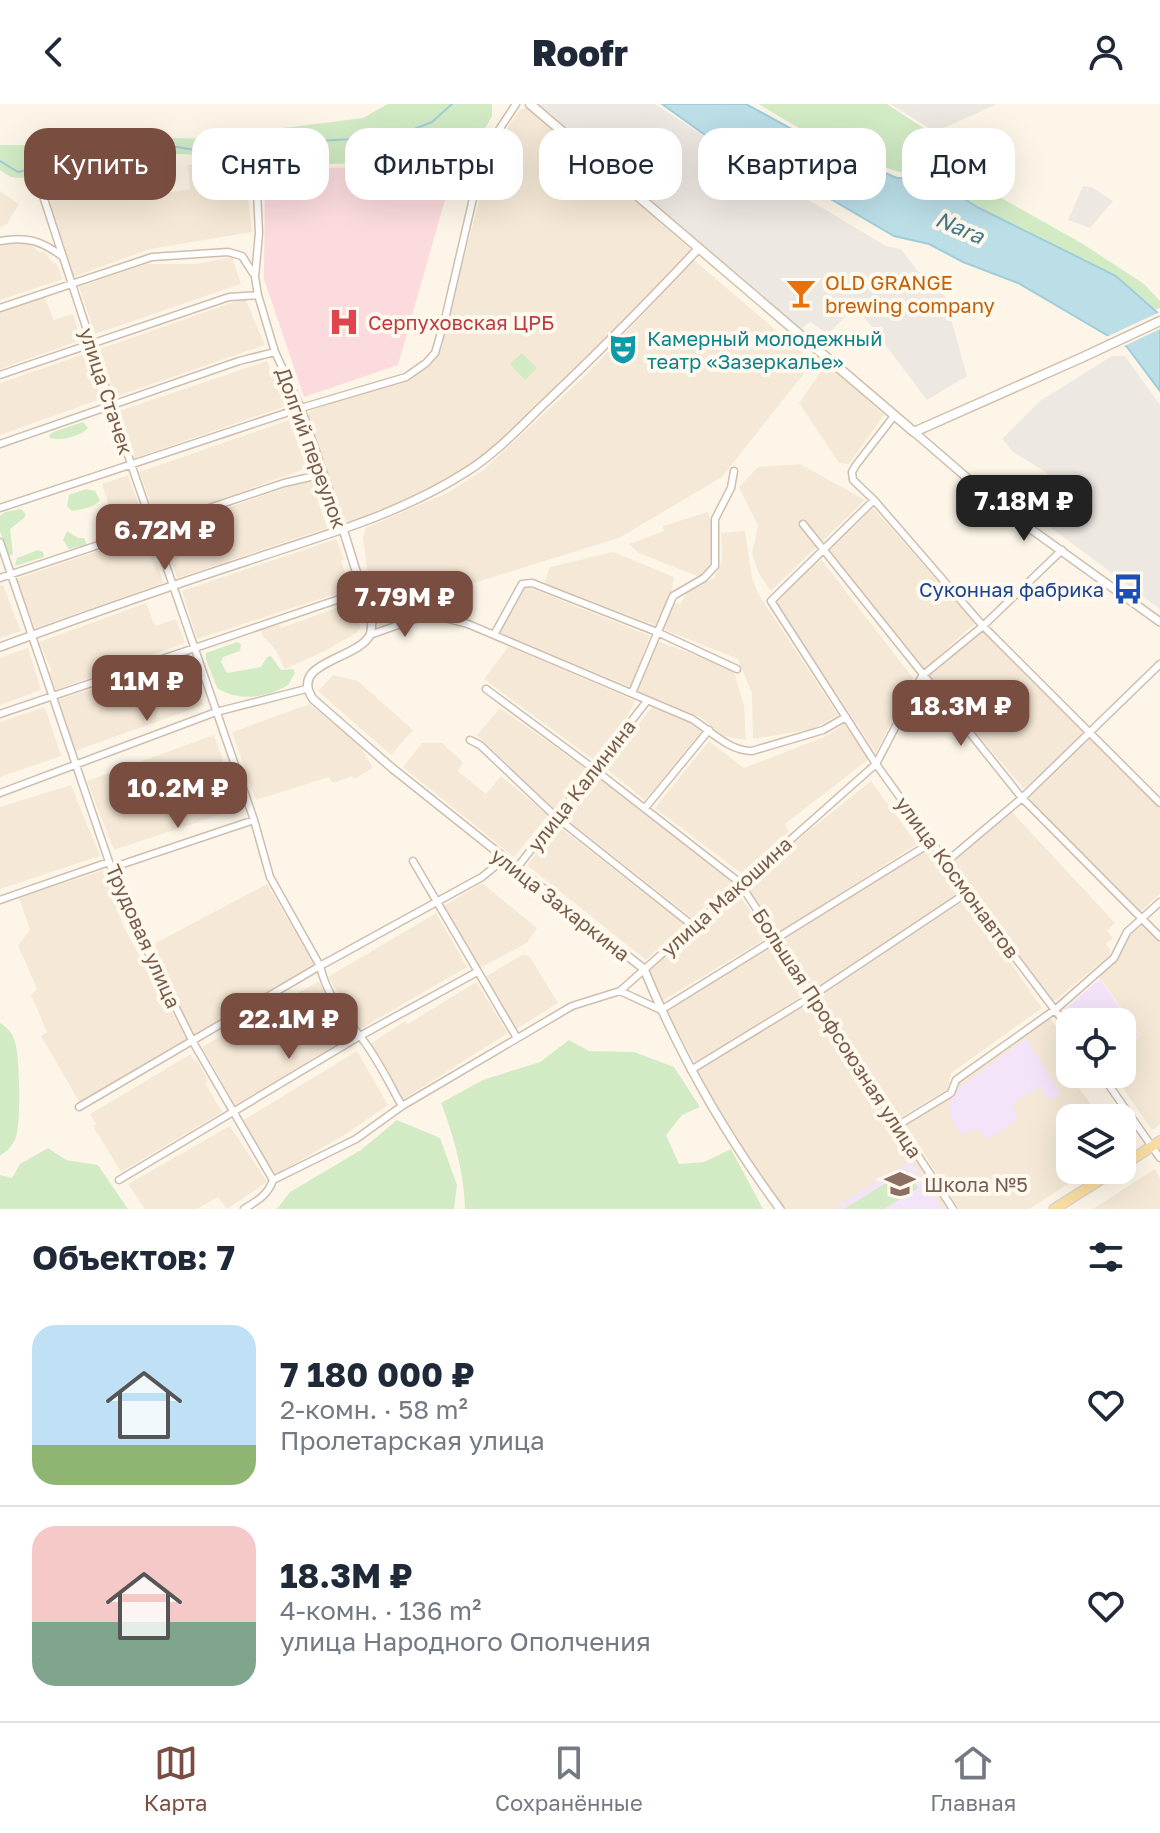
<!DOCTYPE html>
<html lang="ru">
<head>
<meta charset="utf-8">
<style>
  :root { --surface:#fff; --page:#f6f6f7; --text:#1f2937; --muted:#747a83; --line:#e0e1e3; --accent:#794d40 }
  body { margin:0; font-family:"Golos Text",sans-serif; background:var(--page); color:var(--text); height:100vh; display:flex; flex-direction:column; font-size:30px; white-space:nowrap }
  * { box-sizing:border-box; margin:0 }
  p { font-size:26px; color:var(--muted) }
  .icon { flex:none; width:44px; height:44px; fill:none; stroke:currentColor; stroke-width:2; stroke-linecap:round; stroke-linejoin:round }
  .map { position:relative; height:1105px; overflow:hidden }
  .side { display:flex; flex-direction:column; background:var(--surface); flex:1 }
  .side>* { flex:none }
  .guide { position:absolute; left:24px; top:24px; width:1112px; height:72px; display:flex; gap:16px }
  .tools { position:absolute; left:1056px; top:904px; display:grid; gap:16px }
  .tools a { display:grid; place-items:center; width:80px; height:80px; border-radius:16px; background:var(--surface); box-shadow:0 8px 32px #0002; font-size:40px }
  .price { position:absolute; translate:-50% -68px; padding:0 18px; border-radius:16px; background:var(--accent); color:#fff; font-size:26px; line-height:52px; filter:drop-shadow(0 2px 4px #0008) }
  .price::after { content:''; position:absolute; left:50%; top:48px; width:24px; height:18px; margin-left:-12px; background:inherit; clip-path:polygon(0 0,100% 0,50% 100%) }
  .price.on { background:#222; color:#fff }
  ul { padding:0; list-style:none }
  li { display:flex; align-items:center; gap:24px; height:200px; padding:0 32px }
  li+li { border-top:2px solid var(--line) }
  li span { display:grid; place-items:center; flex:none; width:224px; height:160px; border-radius:24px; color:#555 }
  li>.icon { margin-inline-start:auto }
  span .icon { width:96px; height:96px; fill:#fffc; stroke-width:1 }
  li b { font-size:34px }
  h2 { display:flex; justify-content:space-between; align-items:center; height:96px; padding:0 32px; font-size:34px }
  .chip { padding:0 28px; border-radius:24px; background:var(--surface); box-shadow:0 8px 32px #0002; font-size:28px; line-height:72px }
  .chip.on { background:var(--accent); color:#fff }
  header { display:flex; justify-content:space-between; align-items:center; height:104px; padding:0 32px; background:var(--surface); font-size:36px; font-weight:800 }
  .menu { display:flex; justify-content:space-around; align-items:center; height:112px; border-top:2px solid var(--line); background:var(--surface); font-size:22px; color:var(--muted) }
  .menu a { display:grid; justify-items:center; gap:4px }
  .menu .on { color:var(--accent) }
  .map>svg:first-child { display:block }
</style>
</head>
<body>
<header><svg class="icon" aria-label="back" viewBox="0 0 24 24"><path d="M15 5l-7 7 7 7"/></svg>Roofr<svg class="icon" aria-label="person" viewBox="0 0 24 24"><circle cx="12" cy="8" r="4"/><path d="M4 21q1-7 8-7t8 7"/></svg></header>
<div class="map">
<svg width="1160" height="1105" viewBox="0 0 1160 1105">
  <rect width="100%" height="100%" fill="#fdf6e8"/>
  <path fill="#f5e8d6" d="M525,4L533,5L691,146L624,220L468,365L434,384L350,417L345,416L308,312L309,307L405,274L437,252L489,61L502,33L519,7Z
    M106,55L121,96L190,85L188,61L219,58L220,66L245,65L252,128L150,145L73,173L42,77L45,76L43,71Z
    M0,87L19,100L7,120L0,124Z
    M17,137L29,139L39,148H45L53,159H56L63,175L0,196V139Z
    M232,153L241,180L95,230L79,183L146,160H196Z
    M694,156L813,258L722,373L619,434L380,508L367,465L363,433L366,424L447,389L482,367L587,270Z
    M44,192L54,216L73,210L81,236L0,265V208Z
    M245,194L265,241L115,293L100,245Z
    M87,249L100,284L98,286L101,295L0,331V279Z
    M267,257L286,302L135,354L119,307Z
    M827,259L884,311L849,360L839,359L799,299Z
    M289,316L307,364L158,418L139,368Z
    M800,360L865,396L771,487L759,470L752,449L758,422L739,383L758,363Z
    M128,371L145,419L117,427L102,380Z
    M311,375L327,424L177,474L161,427Z
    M873,404L975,519L924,566L829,446Z
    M708,408L714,428L713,460L700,473L639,449L629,440L664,427L663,422Z
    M745,427L752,474L759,491L838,611L813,625L753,635L752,589L738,555L663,525L674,498L680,500L687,489L714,474L722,457L721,429Z
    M148,430L163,479L35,524L16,475Z
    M336,435L344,455L341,457L351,485L197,535L182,487Z
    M613,448L674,473L671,491L657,522L544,479L550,463Z
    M821,455L913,574L876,649L775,497Z
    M3,481L21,527L0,534V482Z
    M525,482L650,532L631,583L500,529L513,500Z
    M353,498L360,524L356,529L325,547L285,565L276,546L262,531L261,526L280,521L281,524Z
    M146,499L155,522L176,515L185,539L56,586L49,569L52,567L39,538Z
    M983,526L1085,628L1024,685L928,572Z
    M657,537L733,565L744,601L746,636L723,632L702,614L636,586Z
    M509,542L635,597L627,613L594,656L484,575Z
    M28,544L41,586L0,601V554Z
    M189,553L203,601L75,647L58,596Z
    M333,571L358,577L413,626L391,651L318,587Z
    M310,600L360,642L373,664L354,675L352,672L333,679L329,673L256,696L232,628Z
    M45,603L61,652L0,673V618Z
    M652,603L689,617L703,626L645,696L604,663Z
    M500,604L585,664L555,706L477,631Z
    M844,620L869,655L785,720L789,727L741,769L655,704L709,637L744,664L824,633Z
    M214,631L240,704L114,746L87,677Z
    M1089,634L1160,705V790L1141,807L1027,694Z
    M422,639H442L463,658L458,667L486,690L501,672L548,711L514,753L403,663Z
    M596,672L733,778L692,814L564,713Z
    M871,677L917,740L777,830L744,779Z
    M71,681L100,752L0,785V703Z
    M1012,708L1115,819L1107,827L1113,834L1106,840L1110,845L1109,852L1053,898L952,757Z
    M558,722L684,820L646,856L527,761Z
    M930,743L963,789L813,888L781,837Z
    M104,766L124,824L188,937L80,999L41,932L47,928L31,891L37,885L18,841L30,826L19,794Z
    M482,779L537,824L527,839L478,865L442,803Z
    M267,780L314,860L194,933L148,843Z
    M737,788L768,833L662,897L651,875L649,865Z
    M966,795L1042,904L951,969L948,985L901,1013L819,893Z
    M436,809L467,863L360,925L328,873Z
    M1143,818L1160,838V1020L1152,1026L1113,970H1122V947L1140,931L1098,871L1116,856L1130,829Z
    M774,841L805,890L695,959L666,906Z
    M524,850L530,853L558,899L515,926L483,874Z
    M319,877L349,933L235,1001L202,943Z
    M476,878L508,929L402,996L370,940L405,917L408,920Z
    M809,895L896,1022L948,1105H785L753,1062L695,965Z
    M1050,914L1070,942V970H1091L1092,972L1078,983L1101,1014H1070V1066H1090L1029,1105H959L906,1021L952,991L958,978Z
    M357,947L388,1001L346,1030L275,1071L242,1017Z
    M191,950L194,957L197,956L208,976L205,979L222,1008L121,1068L93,1022L96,1020L90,1010Z
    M230,1022L267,1078L227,1105L218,1093L197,1105H145L128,1080Z
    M1155,1065L1160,1074V1105H1093Z"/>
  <path fill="#ede8e1" d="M537,0H655L730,49L886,142L901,145L918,167L942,183L967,272L927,296L856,202L828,230L810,218L800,226Z
    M890,0H997L935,28Z
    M1083,82L1091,83L1113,97L1090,124L1068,116Z
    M1112,252H1125L1160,301V505L1042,417L1063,394L1047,369L1013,348L1002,335L1040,297Z"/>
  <path fill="#f3e4f9" d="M1100,875L1139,931L1122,945V918H1071L1062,907Z
    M1026,934L1061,990L1049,997L1040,983L1016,997L1013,1004L1017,1016L988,1035L976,1024L960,1031L950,1011L949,999L959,984Z
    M911,1057L942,1105L834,1104Z"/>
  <path fill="#fbdbdd" d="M445,59L454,64L398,261L304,293L264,175L265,67Z"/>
  <path fill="#d2ebc5" d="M388,0H492V12L483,28L442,56L273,62L235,53L178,50L133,55L114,53L103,43L107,36L118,34L144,38L171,34L222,35L267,26L363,14Z
    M759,0H887L928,27L996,91L1083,140L1144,180L1160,197V204L1155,206L1116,172L979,104L930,74C918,69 905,70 893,66C848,51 800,26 759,0Z
    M0,41H48L56,53C50,66 27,77 12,73C10,73 2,67 0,66Z
    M522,249L537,264L525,276L510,260Z
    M83,318L88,324C80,333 61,337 50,334L49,331L53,328Z
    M86,385L95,387L100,396C94,404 82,405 72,407L67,402L69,391Z
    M21,405L26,410L24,414L10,425L13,450L9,452L0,427V412L5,408Z
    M67,427L78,434H84L87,441L69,445L63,436Z
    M38,446L43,448L44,453L15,462L17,454Z
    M237,538L241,540L240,547L223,553L221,558L227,569L261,563L267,553L271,552L281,566L293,565L295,569L288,581C266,594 239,598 217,584L206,555V549Z
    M0,919C7,923 13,929 15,938C20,953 21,1019 16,1033C13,1042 7,1047 0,1052Z
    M569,936L589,947L634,948L674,963L700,1003L682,1011L666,1031L679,1060L704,1058L731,1045L763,1105H465C464,1068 454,1033 441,999L483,976L540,958Z
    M397,1016L440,1034L457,1081L454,1105H277L290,1088L361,1046Z
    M48,1044L66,1056L98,1061L128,1105H0V1071L12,1074L20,1060Z
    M907,1066L918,1084L884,1105H844Z"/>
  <path fill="#bbdee7" stroke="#a1cdd9" stroke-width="2" d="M662,0H746L830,46L897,74H930L979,104L1116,172L1160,211V287L1127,243L1018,179L963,158L929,140L894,132L817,87L730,49Z"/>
  <path fill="#fdf6e8" d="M1160,208V225L1120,244L1104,234Z"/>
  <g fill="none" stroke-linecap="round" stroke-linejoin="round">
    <path stroke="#a1cdd9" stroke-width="2" d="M0,57L18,68L34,64L52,50L95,51L159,40L195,46H237L276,39L394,33L432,18L452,0"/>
    <g stroke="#cfbead" stroke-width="9">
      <path id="minor" d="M256,68L259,129L255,173L258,191L275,248L301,304L343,425
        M44,95L131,360L254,716L270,773L320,862C326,889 343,911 360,932C377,953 389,979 402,1002
        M0,137C27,132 42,137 63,153
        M0,204L152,153L228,148L242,152L253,169
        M0,271L229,193L258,191
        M894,312L856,361L852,368L853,376L874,396L983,522L1160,699
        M0,340L239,257L275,248
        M874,396L771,497L876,660L1008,844L1070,926
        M0,404L301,304L406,273L426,259L435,249L445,215L478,73L491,38L516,0
        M803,420L1022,694L1160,833
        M0,438L122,796L193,938L273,1076
        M0,474L284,379L323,370
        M370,531L429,510L468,520L692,615C711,627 729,647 752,647L823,626L846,613
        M494,531L522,480L532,479L657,528L737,565
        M486,585L594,665L739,778L953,1105
        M632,589L673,492L704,474L715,462V415L731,384L734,367
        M0,610L363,487
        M470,636L480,641L556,713L692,821
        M0,689L216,608L306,585
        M645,704L709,626
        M413,757L517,934
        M946,758L1022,694L1160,560
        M111,764L254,716
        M516,765L647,597
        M0,796L109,758
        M620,887L661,906L932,738
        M691,966L812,892L968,788
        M1101,970L1160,1054
        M79,1003L320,862L482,773L504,755
        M900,1020L951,989L956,976L1056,905L1114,854L1127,828L1160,798
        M119,1076L360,932L477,868
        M244,1105C257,1097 268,1091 273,1076L356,1035L402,1002L572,902L620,887L876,660L922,572L983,522L1062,446"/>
    </g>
    <g stroke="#cfbead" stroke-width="10">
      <path id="tertiary" d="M914,328L1003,405L1160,518
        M343,425L372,518C371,522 372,527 370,531C357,556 288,558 313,595L392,664L644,865C679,950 725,1031 780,1105
        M0,543C82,513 164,484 247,457C321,432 399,411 466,368C495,350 519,324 544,300C597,250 648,198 698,145"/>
    </g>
    <g stroke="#d2bfaa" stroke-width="11">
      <path id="secondary" d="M530,0L914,328L1081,254L1160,217"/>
    </g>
    <g stroke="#dcd5d0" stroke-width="12">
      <path id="primary" d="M1122,1062L1160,1037
        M1054,1105L1116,1066"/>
    </g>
    <use href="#minor" stroke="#fff" stroke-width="6"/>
    <use href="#tertiary" stroke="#fff" stroke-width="7"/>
    <use href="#secondary" stroke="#fff" stroke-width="8"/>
    <use href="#primary" stroke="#fcdfa0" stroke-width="9"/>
  </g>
  <defs>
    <g id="bar-bare" transform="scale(2.4)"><path d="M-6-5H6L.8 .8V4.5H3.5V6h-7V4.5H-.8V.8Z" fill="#e8710a" stroke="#fff9ee" stroke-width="2.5" paint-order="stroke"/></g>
    <g id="hospital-bare" transform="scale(2.4)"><path d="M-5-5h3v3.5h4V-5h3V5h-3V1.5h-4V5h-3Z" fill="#e0444e" stroke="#fff9ee" stroke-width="2.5" paint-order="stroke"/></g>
    <g id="theatre-bare" transform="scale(2.4)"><path d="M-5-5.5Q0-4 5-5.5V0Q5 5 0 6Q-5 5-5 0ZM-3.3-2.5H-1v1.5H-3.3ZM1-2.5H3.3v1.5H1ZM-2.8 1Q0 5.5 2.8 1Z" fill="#0f9aa8" stroke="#fff9ee" stroke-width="2.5" paint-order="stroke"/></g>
    <g id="bus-bare" transform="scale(2.4)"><path d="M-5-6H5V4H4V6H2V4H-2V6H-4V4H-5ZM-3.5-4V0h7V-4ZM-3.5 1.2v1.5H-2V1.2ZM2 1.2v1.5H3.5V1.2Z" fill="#1a4fb4" stroke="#fff9ee" stroke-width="2.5" paint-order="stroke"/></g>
    <g id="school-bare" transform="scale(2.4)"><path d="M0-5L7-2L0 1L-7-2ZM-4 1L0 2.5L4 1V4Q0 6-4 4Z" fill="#8d6e63" stroke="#fff9ee" stroke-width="2.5" paint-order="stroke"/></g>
  </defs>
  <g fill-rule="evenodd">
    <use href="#bar-bare" x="801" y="189"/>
    <use href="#hospital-bare" x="344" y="218"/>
    <use href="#theatre-bare" x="623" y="245"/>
    <use href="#bus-bare" x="1128" y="485"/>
    <use href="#school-bare" x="900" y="1080"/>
  </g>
  <g text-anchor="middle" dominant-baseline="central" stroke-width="8" stroke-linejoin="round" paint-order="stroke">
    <g font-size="20" fill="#c56008" stroke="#fff9ee" text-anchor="start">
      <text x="825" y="178">OLD GRANGE<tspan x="825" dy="23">brewing company</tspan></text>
    </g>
    <g font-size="20" fill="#be3a42" stroke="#fff9ee" text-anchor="start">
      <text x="368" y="218">Серпуховская ЦРБ</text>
    </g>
    <g font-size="20" fill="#0d838f" stroke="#fff9ee" text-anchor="start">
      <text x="647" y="234">Камерный молодежный<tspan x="647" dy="23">театр «Зазеркалье»</tspan></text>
    </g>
    <g font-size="20" fill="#785d4b" stroke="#fff9ee">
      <text transform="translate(107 287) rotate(72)">улица Стачек</text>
      <text transform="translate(312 344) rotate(70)">Долгий переулок</text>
      <text transform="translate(581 681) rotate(-52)">улица Калинина</text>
      <text transform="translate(958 773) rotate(54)">улица Космонавтов</text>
      <text transform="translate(726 792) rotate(-42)">улица Макошина</text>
      <text transform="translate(561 800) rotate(38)">улица Захаркина</text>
      <text transform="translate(144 832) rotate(66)">Трудовая улица</text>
      <text transform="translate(838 929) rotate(57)">Большая Профсоюзная улица</text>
    </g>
    <g font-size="20" fill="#164399" stroke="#fff9ee" text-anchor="end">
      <text x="1104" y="485">Суконная фабрика</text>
    </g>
    <g font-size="20" fill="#785e54" stroke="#fff9ee" text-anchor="start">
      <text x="924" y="1080">Школа №5</text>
    </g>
    <g font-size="22" font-style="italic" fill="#447b8b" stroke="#fff9ee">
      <text transform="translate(960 123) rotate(23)">Nara</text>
    </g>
  </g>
</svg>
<div class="tools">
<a><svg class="icon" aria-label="locate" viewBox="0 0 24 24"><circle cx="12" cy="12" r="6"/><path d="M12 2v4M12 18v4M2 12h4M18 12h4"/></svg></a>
<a><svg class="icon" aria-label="layers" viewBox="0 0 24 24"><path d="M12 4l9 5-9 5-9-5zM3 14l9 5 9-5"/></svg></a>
</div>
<b class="price on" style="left:1024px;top:439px">7.18M ₽</b>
<b class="price" style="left:165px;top:468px">6.72M ₽</b>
<b class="price" style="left:405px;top:535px">7.79M ₽</b>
<b class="price" style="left:147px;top:619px">11M ₽</b>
<b class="price" style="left:961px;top:644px">18.3M ₽</b>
<b class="price" style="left:178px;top:726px">10.2M ₽</b>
<b class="price" style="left:289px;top:957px">22.1M ₽</b>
<div class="guide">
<a class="chip on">Купить</a>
<a class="chip">Снять</a>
<a class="chip">Фильтры</a>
<a class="chip">Новое</a>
<a class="chip">Квартира</a>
<a class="chip">Дом</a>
</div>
</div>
<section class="side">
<h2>Объектов: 7<svg class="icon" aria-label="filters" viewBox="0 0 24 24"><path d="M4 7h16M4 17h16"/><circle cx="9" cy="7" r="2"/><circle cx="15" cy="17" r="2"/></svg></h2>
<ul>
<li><span style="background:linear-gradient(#bfe0f5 75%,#8fb573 0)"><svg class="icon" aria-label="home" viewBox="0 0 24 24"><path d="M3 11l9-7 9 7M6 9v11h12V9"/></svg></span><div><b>7 180 000 ₽</b><p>2-комн. · 58 m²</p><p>Пролетарская улица</p></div><svg class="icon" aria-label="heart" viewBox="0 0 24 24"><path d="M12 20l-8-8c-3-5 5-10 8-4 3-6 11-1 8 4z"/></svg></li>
<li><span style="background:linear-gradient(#f6c9c9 60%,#7fa58c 0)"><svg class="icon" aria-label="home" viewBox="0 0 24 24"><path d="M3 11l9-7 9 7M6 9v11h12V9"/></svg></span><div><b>18.3M ₽</b><p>4-комн. · 136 m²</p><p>улица Народного Ополчения</p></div><svg class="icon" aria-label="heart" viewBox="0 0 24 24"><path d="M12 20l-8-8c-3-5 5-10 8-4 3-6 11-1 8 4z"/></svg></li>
</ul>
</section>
<nav class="menu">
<a class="on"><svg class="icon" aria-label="map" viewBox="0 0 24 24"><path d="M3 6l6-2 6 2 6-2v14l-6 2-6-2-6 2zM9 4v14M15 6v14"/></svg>Карта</a>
<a><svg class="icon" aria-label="saved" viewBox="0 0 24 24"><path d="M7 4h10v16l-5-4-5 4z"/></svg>Сохранённые</a>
<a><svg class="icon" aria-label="home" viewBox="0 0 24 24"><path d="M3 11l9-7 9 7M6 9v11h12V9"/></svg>Главная</a>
</nav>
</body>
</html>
